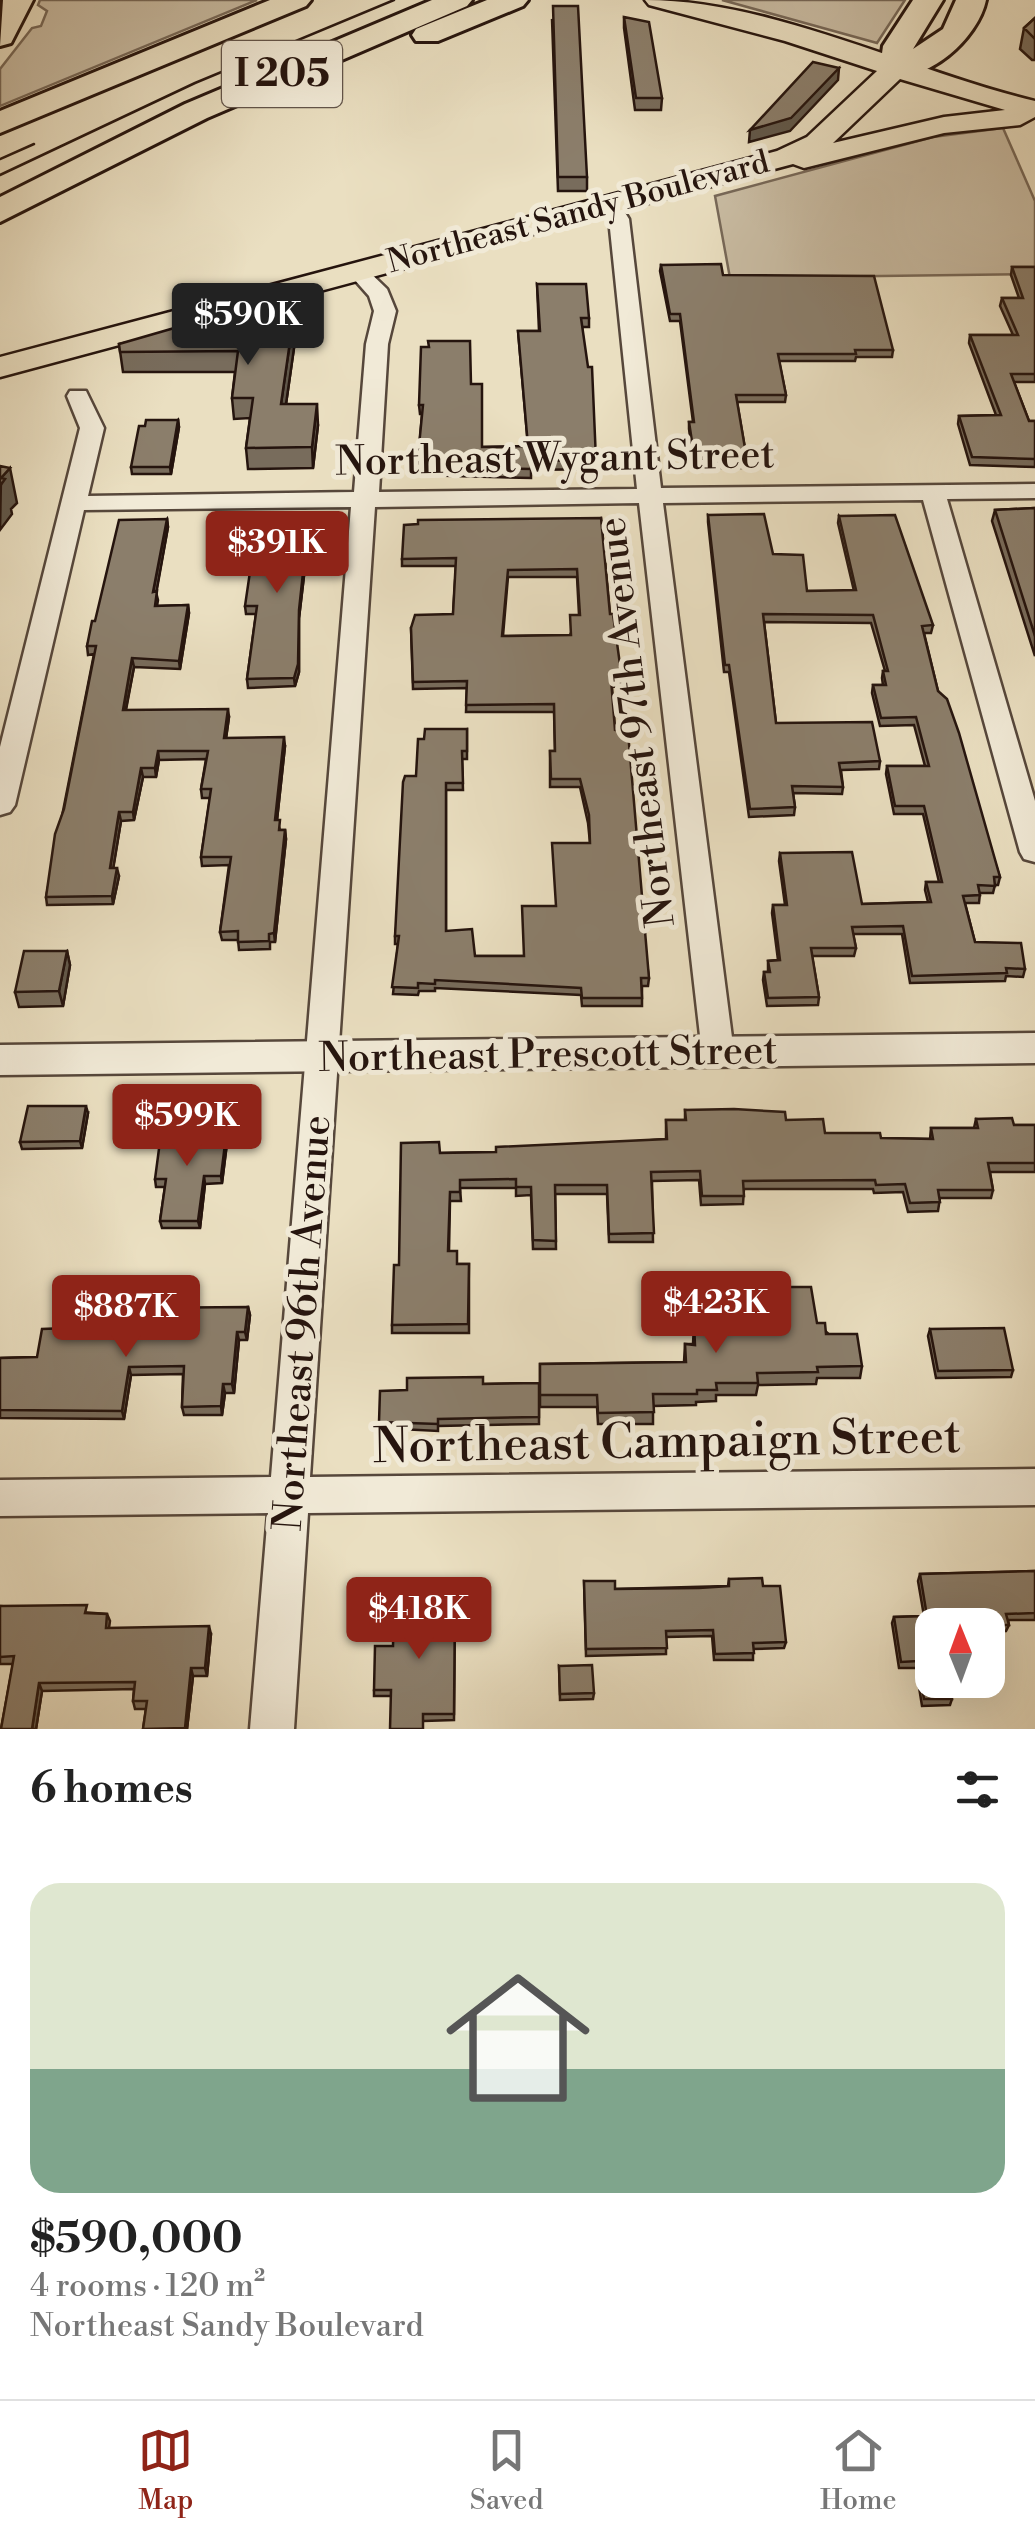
<!DOCTYPE html>
<html lang="en">
<head>
<meta charset="utf-8">
<style>
  :root { --surface:#fff; --page:#f2f2f2; --text:#222; --muted:#767676; --line:#e0e0e0; --accent:#8f2418 }
  body { margin:0; font-family:"Libre Bodoni",serif; background:var(--page); color:var(--text); height:100vh; display:flex; flex-direction:column; font-size:38px; white-space:nowrap }
  * { box-sizing:border-box; margin:0 }
  p { font-size:32px; color:var(--muted) }
  .icon { flex:none; width:55px; height:55px; fill:none; stroke:currentColor; stroke-width:2; stroke-linecap:round; stroke-linejoin:round }
  .map { position:relative; height:1729px; overflow:hidden }
  .details { display:flex; flex-direction:column; background:var(--surface); flex:1 }
  .details>* { flex:none }
  .needle { width:65px; rotate:359deg }
  .fabs { position:absolute; left:915px; top:1608px; display:grid; gap:20px }
  .fabs a { display:grid; place-items:center; width:90px; height:90px; border-radius:20px; background:var(--surface); box-shadow:0 10px 40px #0002; font-size:50px }
  .price { position:absolute; translate:-50% -85px; padding:0 22px; border-radius:10px; background:var(--accent); color:#fff; font-size:32px; line-height:65px; filter:drop-shadow(0 2px 5px #0008) }
  .price::after { content:''; position:absolute; left:50%; top:60px; width:30px; height:22px; margin-left:-15px; background:inherit; clip-path:polygon(0 0,100% 0,50% 100%) }
  .price.active { background:#222; color:#fff }
  ul { padding:0; list-style:none }
  li { display:grid; align-content:center; gap:20px; height:530px; padding:0 30px }
  li+li { border-top:2px solid var(--line) }
  li span { display:grid; place-items:center; height:310px; border-radius:30px; color:#555 }
  li>.icon { margin-inline-start:auto }
  span .icon { width:180px; height:180px; fill:#fffc; stroke-width:1 }
  li b { font-size:42px }
  h2 { display:flex; justify-content:space-between; align-items:center; height:120px; padding:0 30px; font-size:42px }
  .tabs { display:flex; justify-content:space-around; align-items:center; height:140px; border-top:2px solid var(--line); background:var(--surface); font-size:28px; color:var(--muted) }
  .tabs a { display:grid; justify-items:center; gap:5px }
  .tabs .active { color:var(--accent) }
  .map>svg:first-child { display:block }
</style>
</head>
<body>
<div class="map">
<svg width="1035" height="1729" viewBox="0 0 1035 1729">
  <rect width="100%" height="100%" fill="#eadfc1"/>
  <filter id="stains"><feTurbulence type="fractalNoise" baseFrequency=".002" numOctaves="4"/><feColorMatrix values="0 0 0 0 .2 0 0 0 0 .09 0 0 0 0 .02 0 0 0 .5 -.17"/></filter>
  <radialGradient id="worn" r=".72"><stop offset=".6" stop-color="#630" stop-opacity="0"/><stop offset="1" stop-color="#630" stop-opacity=".3"/></radialGradient>
  <path fill="#c9bca3" stroke="#776858" stroke-width="2.5" d="M40,0H257L0,106V69L32,28L41,26L47,11L38,5Z
    M722,0H905L877,43Z
    M1003,128L1035,201V274L730,278L715,196L933,137Z"/>
  <g fill="none" stroke-linecap="round" stroke-linejoin="round">
    <g stroke="#56473b" stroke-width="5">
      <path id="minor" d="M610,198L617,200L629,219L661,488L1035,484V498L947,499L1035,801V862L1024,859L1020,852L923,500L663,503L734,1053L730,1062L718,1066L706,1062L702,1053L639,503L375,507L310,1477L1035,1469V1505L308,1513L294,1729H250L268,1513L0,1516V1480L271,1477L351,507L84,510L15,805L10,812L0,815V747L80,428L67,396L70,391H86L104,428L88,496L354,492L366,344L374,311L369,296L346,270L356,264L363,266L387,289L396,311L388,344L379,492L637,489L609,219L600,204Z"/>
    </g>
    <g stroke="#56473b" stroke-width="5">
      <path id="tertiary" d="M1035,1033V1063L0,1075V1045Z"/>
    </g>
    <g stroke="#25140e" stroke-width="5">
      <path id="primary" d="M645,0C773,0 910,71 1035,101V117L1020,125L944,133L804,168L793,164L0,377V357L777,151L807,137L877,71L785,41L649,5ZM900,79L1005,110L944,117L833,143Z"/>
    </g>
    <g stroke="#25140e" stroke-width="6">
      <path id="motorway" d="M3,0H33L11,43L0,46Z
        M270,0H311L306,6L0,133V111Z
        M432,0H472L467,6L207,118L0,222V197L185,104Z
        M487,0H528L523,6L438,41H416L412,35L416,29Z
        M913,0H943L913,49L943,29L956,0H986C978,39 926,85 885,75L880,68L883,46Z"/>
    </g>
    <use href="#minor" fill="#f1ead7" fill-rule="evenodd"/>
    <use href="#tertiary" fill="#f1ead7" fill-rule="evenodd"/>
    <use href="#primary" fill="#eadfc1" fill-rule="evenodd"/>
    <use href="#motorway" fill="#eadfc1" fill-rule="evenodd"/>
    <path stroke="#25140e" stroke-width="2.5" d="M0,159L34,144
      M0,175L195,83L394,0"/>
  </g>
  <path fill="#786c5c" stroke="#25140e" stroke-width="2.5" fill-rule="evenodd" d="M624,17L662,98L661,110H635L624,28Z
    M1035,18V60H1032L1020,49L1024,28Z
    M552,19L587,177V191H558Z
    M661,265L723,275L893,350L892,357H856L855,361H779L786,395L785,402H737L747,460V468H694L689,429V422H693L680,321H670L660,271Z
    M1012,267H1035V382H1014L1029,421H1035V467L970,465L958,424L959,416L996,415L969,343L970,335H1013L1000,306L1002,298H1019L1011,275Z
    M537,284L589,318V327H582L596,469L531,470V478L417,475L422,414H420L419,405L471,384L482,447L528,446L518,331H539Z
    M295,307L297,327L286,404L318,425L313,468L248,469L246,448L250,418L234,419L232,398L235,372H123L119,344Z
    M178,420L179,427L171,474H132L131,467Z
    M1035,508V656L992,521L995,510Z
    M708,515L773,554L807,591H854L838,523L839,516L933,625L931,633H924L938,691L1000,877L998,885H995L993,893H980L979,903H965L975,942L1025,969L1023,977L1006,976L1005,981L910,983L902,934H853L856,948L854,956H812L819,997L818,1005L767,1006L763,980L764,972H768V961L778,960L772,913L773,905H785L779,861L780,853L862,904L928,902L925,890L926,882H939L923,814H894L886,774L887,766H925L914,725L880,726L872,693L873,685H883L882,678L883,671H885L871,623L764,622L776,723L880,761L879,769L841,770L843,787L842,794L793,793L795,807L794,815L749,817L729,672H724L708,522Z
    M601,518L610,614L622,679L621,686L612,687L615,730L649,978L648,986H642V1006H582L581,995L435,988V991H419L418,995L393,994L398,944H395V936L416,776L424,739L467,729V759H462L463,790H446V931L475,956H524L556,906L590,843L588,823L580,787H550V751H555L554,712H466L467,688L413,689L411,628L453,614L456,566H402V559ZM508,577H577L579,615L570,635L503,636Z
    M167,519L168,527L156,592L158,600L157,606L188,605L189,613L180,669L134,667L126,710L229,717L226,738L285,746L277,820L280,830H285L286,839L275,942H270V949L239,950L238,940H222L220,932L229,865L202,866L201,857L210,798H202L201,789L206,759L159,760L156,777H143L134,820L121,821L113,868L119,876L113,904L47,905L46,897L94,654L88,655L87,646L95,621Z
    M310,525L299,618V672L295,686L248,688L247,679L256,614H246L245,606Z
    M67,951L70,965L63,1006L19,1007L15,992Z
    M685,1110L786,1120L825,1133L881,1138L930,1139L931,1128H974L976,1119L1014,1125H1035V1172H990L993,1190L991,1198H940L938,1211L908,1212L903,1192L874,1193L873,1189H744L743,1204L701,1205L699,1180L652,1181L653,1242H609L607,1194H555L556,1249H533L531,1195L516,1196V1188H460L461,1201H450L449,1251L457,1264H469V1333H392V1325L399,1265L440,1153L496,1152L666,1139V1120H685Z
    M88,1113L82,1148L22,1149L20,1142Z
    M198,1125L199,1136H226L227,1143L222,1183L205,1184L200,1228H162L160,1221L165,1187H156L155,1179Z
    M764,1287L817,1323L862,1366L860,1378H817L816,1384L758,1385L756,1395H716V1401L696,1402V1405L653,1406V1424H598L597,1407H540V1364L684,1362L685,1344H693L694,1324H715L716,1308L763,1307Z
    M248,1307L250,1315L247,1340H239L234,1393H225L222,1415H184L182,1407L183,1374L131,1375L124,1419L0,1418V1358L37,1357L123,1326Z
    M930,1329L1013,1370L1011,1377L936,1378L928,1336Z
    M539,1383V1424L438,1426V1431L380,1428L379,1422L407,1390L483,1384Z
    M1035,1571V1620H1008L1009,1625L1006,1631L988,1632V1625H932L952,1699L950,1705L922,1706L916,1668H899L892,1623L894,1617L924,1616L918,1581L920,1574Z
    M729,1579L763,1586L786,1642L784,1648L753,1649V1660H714L712,1636L666,1637V1654L586,1656L584,1581L615,1589L728,1586Z
    M455,1599L454,1720L424,1721L391,1696H374V1690L393,1646Z
    M0,1606L107,1614L110,1621L109,1628L211,1634L207,1676H193L187,1729H143L146,1709H135L133,1701L134,1689L42,1691L36,1729H1L13,1664H0Z
    M559,1666L594,1693L593,1699L560,1700Z"/>
  <path fill="#61584b" stroke="#25140e" stroke-width="2.5" d="M839,68L838,80L790,131L749,142L750,130Z
    M295,307L297,327L283,425L281,404Z
    M317,404L318,425L313,468L312,447Z
    M178,420L179,427L171,474L170,467Z
    M10,468L17,503L11,509L12,514L0,530L1,478Z
    M309,517L310,525L299,618V672L295,686L294,678L299,610Z
    M167,519L168,527L155,600L153,592Z
    M188,605L189,613L180,669L179,661Z
    M132,658L134,667L124,718L123,710Z
    M228,709L229,717L225,746L224,738Z
    M284,737L285,746L276,829L275,820Z
    M158,751L159,760L156,777L155,768Z
    M141,768L143,777L134,820L133,812Z
    M119,812L121,821L112,876L110,868Z
    M285,830L286,839L275,942L274,933Z
    M117,868L119,876L113,904L112,896Z
    M67,951L70,965L63,1006L59,991Z
    M86,1106L88,1113L82,1148L80,1141Z
    M226,1136L227,1143L222,1183L221,1176Z
    M204,1176L205,1184L200,1228L198,1221Z
    M248,1307L250,1315L247,1340L245,1332Z
    M237,1332L239,1340L234,1393L232,1384Z
    M129,1367L131,1375L124,1419L122,1411Z
    M223,1384L225,1393L222,1415L221,1406Z
    M209,1626L211,1634L207,1676L205,1668Z
    M191,1668L193,1676L187,1729H185Z
    M39,1683L42,1691L36,1729H32Z"/>
  <path fill="#8b7e6b" stroke="#25140e" stroke-width="2.5" fill-rule="evenodd" d="M553,6H578L587,177H558Z
    M624,17L649,22L662,98H636Z
    M1035,18V39L1024,28Z
    M813,62L839,68L791,118L750,130Z
    M721,264L723,275L874,276L893,350H855L856,354H778L786,395H736L747,460L695,461L689,422H694L680,314H670L661,265Z
    M1012,267H1035V374H1011L1029,421H1035V459L972,457L959,416L1001,415L970,335H1018L1002,298H1023Z
    M537,284H586L589,318H581L588,367H592L596,460L531,461V469L417,466L423,405H419L421,347H429L428,341H470L471,384H482V447L528,446L518,331H540Z
    M247,307H295L281,404H317L312,447L246,448L253,398H232L238,351L120,352L119,344Z
    M146,420H178L170,467H131L139,426H145Z
    M0,466L10,468L1,478L5,479L0,486Z
    M1035,508V636L995,510Z
    M764,514L773,554L803,555L807,591L856,590L839,516L895,515L933,625L922,626L938,691L947,699L959,733L1000,877H994L995,886L978,885L980,895L963,896L975,942L1021,943L1025,969L1006,968L1007,973L912,976L903,926L852,927L856,948H811L819,997L768,998L764,972H770L768,961L780,960L773,905H787L780,853L852,852L862,904L931,902L926,882H942L924,806H895L887,766H929L916,717L881,718L873,685H886L883,671H888L873,615L763,614L776,723L872,722L880,761L839,763L843,787L792,786L795,807L750,809L729,665H725L708,515Z
    M258,517H309L299,610L298,664L294,678L247,679L257,606H245Z
    M601,518L610,614H613L622,679H611L615,730L628,732L649,978H641L642,998H582L581,988L435,980V984L418,983V988L392,987L399,936H395L403,782L405,776H416L418,739H424L425,729H467V751H462L463,783H446V931L472,929L475,956H524L522,906H556L552,843H590L589,815L580,779H551L550,751H555L554,704L466,705L467,681L413,682L411,628L415,615L453,614L456,558L402,559L404,525L418,524V520ZM577,569L580,615H570L571,635L502,636L508,570Z
    M167,519L153,592L157,591L155,606L188,605L179,661L132,658L123,710L228,709L224,738L284,737L275,820H280L279,830H285L274,933L269,934V941L238,942V931L220,932L231,857H201L211,789H201L208,751H158L155,768H141L133,812H119L110,868H117L112,896L46,897L55,834L64,809L96,646H87L92,621H95L119,520Z
    M24,951H67L59,991L15,992Z
    M28,1106H86L80,1141L20,1142Z
    M734,1109L785,1112L786,1120L823,1119L825,1133H880L881,1138L933,1139L931,1128H978L976,1119L1012,1118L1014,1125H1035V1163H988L993,1190H938L940,1202L910,1203L905,1184L876,1185L875,1180L743,1181L744,1196H702L700,1171L651,1172L654,1233L609,1234L607,1185H555L556,1241L533,1240L531,1187H516V1179L460,1180V1192H450L448,1251H457V1264H469L468,1324L392,1325L394,1265H399L401,1143L439,1142L440,1153L496,1152V1147L667,1139L666,1120H686L685,1110Z
    M198,1125L197,1136H226L221,1176H204L198,1221H160L166,1179H155L162,1126Z
    M764,1287H811L817,1323H825L826,1334H857L862,1366L817,1367L818,1372L757,1373L758,1383H716L717,1390H697V1394H653L654,1412L598,1413L597,1395H540V1364L686,1362L685,1344L695,1345L694,1324H718L716,1308L766,1307Z
    M248,1307L245,1332H237L232,1384H223L221,1406L182,1407L184,1366L129,1367L122,1411L0,1410V1358L37,1357L42,1329L123,1326L126,1308Z
    M1004,1328L1013,1370L938,1371L930,1329Z
    M483,1377V1384L539,1383V1417L438,1419V1424L379,1422L380,1391L407,1390V1378Z
    M1035,1571V1613L1006,1614L1009,1625H932V1680H949L952,1699H924L918,1661L901,1662L894,1617L927,1616L920,1574Z
    M762,1578L763,1586H780L786,1642L753,1643L754,1653L715,1654L713,1630L666,1631L667,1648L586,1649L584,1581H615V1589L699,1588L729,1586V1579Z
    M455,1599L454,1714H423V1729H390L391,1690H374L375,1646H393L394,1600Z
    M87,1605L85,1613L107,1614L106,1628L209,1626L205,1668H191L185,1728L143,1729L147,1701H133L135,1682L39,1683L32,1729H1L14,1656L0,1657V1606Z
    M592,1665L594,1693L560,1694L559,1666Z"/>
  <g text-anchor="middle" dominant-baseline="central" stroke-width="10" stroke-linejoin="round" paint-order="stroke">
    <g font-size="32" fill="#25140e" stroke="#f1ead7">
      <text transform="translate(578 212) rotate(-15)">Northeast Sandy Boulevard</text>
    </g>
    <rect fill="#f1ead7" stroke="#62544a" stroke-width="2.5" x="222" y="41" width="120" height="66" rx="8"/>
    <g font-size="38" font-weight="bold" fill="#25140e">
      <text x="282" y="74">I 205</text>
    </g>
    <g font-size="40" fill="#25140e" stroke="#f1ead7">
      <text transform="translate(555 459) rotate(-1)">Northeast Wygant Street</text>
      <text transform="translate(637 722) rotate(-97)">Northeast 97th Avenue</text>
      <text transform="translate(548 1055) rotate(-1)">Northeast Prescott Street</text>
      <text transform="translate(303 1323) rotate(-86)">Northeast 96th Avenue</text>
    </g>
    <g font-size="48" fill="#25140e" stroke="#f1ead7">
      <text transform="translate(667 1443) rotate(-1)">Northeast Campaign Street</text>
    </g>
  </g>
  <rect width="100%" height="100%" filter="url(#stains)"/>
  <rect width="100%" height="100%" fill="url(#worn)"/>
</svg>
<div class="fabs">
<a><svg class="needle" viewBox="-14 -14 28 28"><path d="M0-13l5 13h-10z" fill="#e53935"/><path d="M0 13l5-13h-10z" fill="#767676"/></svg></a>
</div>
<b class="price active" style="left:248px;top:368px">$590K</b>
<b class="price" style="left:277px;top:596px">$391K</b>
<b class="price" style="left:187px;top:1169px">$599K</b>
<b class="price" style="left:716px;top:1356px">$423K</b>
<b class="price" style="left:126px;top:1360px">$887K</b>
<b class="price" style="left:419px;top:1662px">$418K</b>
</div>
<section class="details">
<h2>6 homes<svg class="icon" aria-label="filters" viewBox="0 0 24 24"><path d="M4 7h16M4 17h16"/><circle cx="9" cy="7" r="2"/><circle cx="15" cy="17" r="2"/></svg></h2>
<ul>
<li><span style="background:linear-gradient(#dfe7d0 60%,#7fa58c 0)"><svg class="icon" aria-label="home" viewBox="0 0 24 24"><path d="M3 11l9-7 9 7M6 9v11h12V9"/></svg></span><div><b>$590,000</b><p>4 rooms · 120 m²</p><p>Northeast Sandy Boulevard</p></div></li>
</ul>
</section>
<nav class="tabs">
<a class="active"><svg class="icon" aria-label="map" viewBox="0 0 24 24"><path d="M3 6l6-2 6 2 6-2v14l-6 2-6-2-6 2zM9 4v14M15 6v14"/></svg>Map</a>
<a><svg class="icon" aria-label="saved" viewBox="0 0 24 24"><path d="M7 4h10v16l-5-4-5 4z"/></svg>Saved</a>
<a><svg class="icon" aria-label="home" viewBox="0 0 24 24"><path d="M3 11l9-7 9 7M6 9v11h12V9"/></svg>Home</a>
</nav>
</body>
</html>
